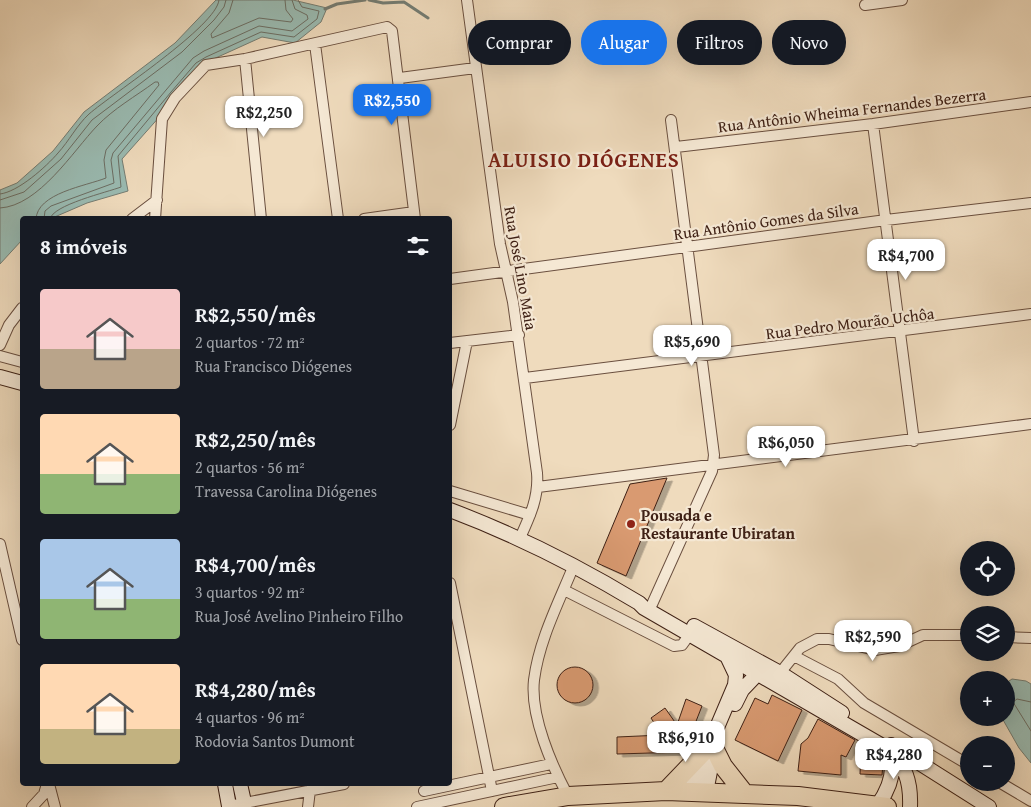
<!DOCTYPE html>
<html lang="pt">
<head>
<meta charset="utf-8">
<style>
  :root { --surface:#171b24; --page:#242831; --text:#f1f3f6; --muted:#9ea1a6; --accent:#1a73e8 }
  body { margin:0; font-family:"Gentium Book Plus",serif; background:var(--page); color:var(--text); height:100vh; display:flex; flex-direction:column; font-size:19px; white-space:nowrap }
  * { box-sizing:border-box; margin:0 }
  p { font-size:16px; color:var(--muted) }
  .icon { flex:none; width:28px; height:28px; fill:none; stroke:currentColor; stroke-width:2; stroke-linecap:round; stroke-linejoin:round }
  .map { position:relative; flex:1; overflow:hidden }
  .details { position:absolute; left:20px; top:216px; width:432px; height:570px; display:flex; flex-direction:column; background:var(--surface); border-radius:5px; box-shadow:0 5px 20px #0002 }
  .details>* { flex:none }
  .banner { position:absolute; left:468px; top:20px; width:475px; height:45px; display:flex; gap:10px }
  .buttons { position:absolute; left:960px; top:541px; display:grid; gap:10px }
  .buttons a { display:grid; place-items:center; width:55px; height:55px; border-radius:50%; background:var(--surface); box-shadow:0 5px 20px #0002; font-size:25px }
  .price { position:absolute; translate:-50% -42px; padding:0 11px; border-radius:10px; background:#fff; color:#222; font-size:16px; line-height:32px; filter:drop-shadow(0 1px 2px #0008) }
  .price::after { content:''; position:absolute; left:50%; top:30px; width:15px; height:11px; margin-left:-8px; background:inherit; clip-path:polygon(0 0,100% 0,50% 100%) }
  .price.active { background:var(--accent); color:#fff }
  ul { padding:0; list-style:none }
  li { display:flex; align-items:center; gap:15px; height:125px; padding:0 20px }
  li span { display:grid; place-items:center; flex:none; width:140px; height:100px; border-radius:5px; color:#555 }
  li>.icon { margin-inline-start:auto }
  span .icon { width:60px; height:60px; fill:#fffc; stroke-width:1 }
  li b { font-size:21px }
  h2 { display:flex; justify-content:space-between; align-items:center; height:60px; padding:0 20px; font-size:21px }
  .chip { padding:0 18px; border-radius:22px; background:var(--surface); box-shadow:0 5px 20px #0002; font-size:18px; line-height:45px }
  .chip.active { background:var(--accent); color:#fff }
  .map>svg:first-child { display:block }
</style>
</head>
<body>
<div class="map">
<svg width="1031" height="807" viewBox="0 0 1031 807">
  <defs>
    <filter id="shadow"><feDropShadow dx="5.5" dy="3" stdDeviation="0" flood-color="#0004"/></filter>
  </defs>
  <rect width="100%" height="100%" fill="#efdbbd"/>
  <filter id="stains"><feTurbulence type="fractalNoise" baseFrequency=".004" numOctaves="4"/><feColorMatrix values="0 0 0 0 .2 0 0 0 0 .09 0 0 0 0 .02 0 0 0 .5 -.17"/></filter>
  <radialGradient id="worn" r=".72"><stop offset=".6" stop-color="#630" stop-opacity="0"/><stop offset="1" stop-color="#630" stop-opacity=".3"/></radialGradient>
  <path fill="#9abbb2" stroke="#757d73" d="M216,0H293L327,8L321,22L295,43L262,37L209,61L122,159L128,191L87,203L50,219H22V240L0,264V190L17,183L53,151L84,112L175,43Z
    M1012,679L1026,681L1031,684V763L1019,748L1002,718H1006V683Z"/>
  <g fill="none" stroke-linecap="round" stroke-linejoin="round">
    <path stroke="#6c6e64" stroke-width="1" d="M233,0L229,13L211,34L212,38L259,18L291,22L293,19L286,10L285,0
      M0,194C18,192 46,167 58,153C69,141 77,125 89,114C112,94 217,26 219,0
      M0,200L24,192L61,159L92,120L182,52L214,20L224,7L226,0
      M0,208C39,206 73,151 97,126C113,109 136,96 155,82H158L159,85L106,150L104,160L106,178C86,186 37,193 36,219
      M44,219L45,211L51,206L114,183L111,160L113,153L193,58L204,51L259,26L292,31L308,19L307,15L295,9L292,0
      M50,219C52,205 108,192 121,187L118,156L171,92L196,63L206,57L261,32L294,37L317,19L319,11L302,7L298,0
      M1031,702L1017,699L1013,702L1031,731"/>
    <path stroke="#757d73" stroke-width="3" d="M369,0L383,3L404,2L428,18
      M325,9L337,4L365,0"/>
  </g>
  <path fill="#d99a71" stroke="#3e2015" filter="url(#shadow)" d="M667,478L626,576L597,563L630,484Z
    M557 685a18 18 0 1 1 36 0a18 18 0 1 1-36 0Z
    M772,695L802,710L778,761L735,740L755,698L768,704Z
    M686,699L702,706L684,752L617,754V737L662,735L651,718L665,708L677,725Z
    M818,719L855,740L846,757L841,755V775L798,771L801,744L808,738Z
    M861,752L880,755L883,764L882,775L860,774Z"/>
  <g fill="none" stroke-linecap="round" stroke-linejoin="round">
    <g stroke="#6a4f3f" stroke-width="12">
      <path id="street" d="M467,0L500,244L513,302L537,473C539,497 530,516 520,538
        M865,5L902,0
        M315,44L338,219
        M245,59L261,219
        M400,78L475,68
        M873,124L914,441
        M676,147L873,124L1031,102
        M132,219L157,200
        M155,219L162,119L175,98L206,65L245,59L387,27L392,31L415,219
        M364,219L414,212
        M450,279L886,220L1031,203
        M450,343L519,335
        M0,345L9,325L22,308
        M0,356L22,362
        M525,378L1031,314
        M450,425L467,341
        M538,487L1031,424
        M450,491L530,515
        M0,544L22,640
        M450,583L492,791
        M564,590L674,646L682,645L690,634
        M649,611L712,471L714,455L671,120
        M1006,637L1031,638
        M794,656L838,679L864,703L969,765
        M780,673L800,648L817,639H829L875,650L899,646L923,635H969
        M999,782L1031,801
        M49,784L55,807
        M424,791L551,764
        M568,796C552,766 530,716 534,680C539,640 559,602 574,565
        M229,806L344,784
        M32,807L44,794L47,784
        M308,807L310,790
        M417,807L558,777"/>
    </g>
    <g stroke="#3e2015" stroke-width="16">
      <path id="secondary" d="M0,377L22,383
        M450,510C516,535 578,566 639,603L644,608L886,748C906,765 911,782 910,807
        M694,626L780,673L842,713
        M735,704L742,690L763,668
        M891,745L989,807
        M225,784L229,806
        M240,784L244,802
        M690,791L735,685L736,675L727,656
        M706,792L714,751
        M878,805C889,789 898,768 887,749"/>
    </g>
    <g stroke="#3e2015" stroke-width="20">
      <path id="highway" d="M715,750L723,766L745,794
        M666,791L709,746
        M504,807L568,796L666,791L798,796L887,807"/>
    </g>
    <use href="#street" stroke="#f5e8d4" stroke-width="10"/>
    <use href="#secondary" stroke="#f5e8d4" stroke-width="14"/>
    <use href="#highway" stroke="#efdbbd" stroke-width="18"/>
  </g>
  <circle fill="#8f2418" stroke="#f5e8d4" stroke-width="2" cx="631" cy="524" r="5"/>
  <g text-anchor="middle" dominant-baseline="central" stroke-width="4.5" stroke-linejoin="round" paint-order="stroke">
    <g font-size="16" fill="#3e2015" stroke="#f5e8d4">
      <text transform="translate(852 110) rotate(-7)">Rua Antônio Wheima Fernandes Bezerra</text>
      <text transform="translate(766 221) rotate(-8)">Rua Antônio Gomes da Silva</text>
      <text transform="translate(521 268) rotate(80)">Rua José Lino Maia</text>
      <text transform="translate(850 323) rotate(-7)">Rua Pedro Mourão Uchôa</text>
    </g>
    <g font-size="16" font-weight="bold" fill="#3e2015" stroke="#f5e8d4" text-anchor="start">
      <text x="641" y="515">Pousada e<tspan x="641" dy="18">Restaurante Ubiratan</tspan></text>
    </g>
    <g font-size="21" font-weight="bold" letter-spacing="1" fill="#7a1f14" stroke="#f5e8d4">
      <text x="584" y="159">ALUISIO DIÓGENES</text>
    </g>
  </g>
  <rect width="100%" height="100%" filter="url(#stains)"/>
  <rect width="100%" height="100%" fill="url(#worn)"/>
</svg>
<div class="buttons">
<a><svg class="icon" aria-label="locate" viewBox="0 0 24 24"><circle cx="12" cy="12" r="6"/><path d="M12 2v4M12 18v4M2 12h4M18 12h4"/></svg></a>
<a><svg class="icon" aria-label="layers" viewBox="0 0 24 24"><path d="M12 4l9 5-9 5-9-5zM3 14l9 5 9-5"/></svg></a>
<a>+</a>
<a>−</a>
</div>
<b class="price active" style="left:392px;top:126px">R$2,550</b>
<b class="price" style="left:264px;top:138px">R$2,250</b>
<b class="price" style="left:906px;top:281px">R$4,700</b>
<b class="price" style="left:692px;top:367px">R$5,690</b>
<b class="price" style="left:786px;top:468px">R$6,050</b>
<b class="price" style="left:873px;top:662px">R$2,590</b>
<b class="price" style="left:686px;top:763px">R$6,910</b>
<b class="price" style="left:894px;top:780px">R$4,280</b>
<div class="banner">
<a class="chip">Comprar</a>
<a class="chip active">Alugar</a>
<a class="chip">Filtros</a>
<a class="chip">Novo</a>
</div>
<section class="details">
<h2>8 imóveis<svg class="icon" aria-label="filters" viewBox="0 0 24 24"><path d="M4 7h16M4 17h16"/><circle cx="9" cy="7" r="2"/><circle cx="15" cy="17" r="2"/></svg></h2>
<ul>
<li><span style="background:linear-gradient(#f6c9c9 60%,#b9a48a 0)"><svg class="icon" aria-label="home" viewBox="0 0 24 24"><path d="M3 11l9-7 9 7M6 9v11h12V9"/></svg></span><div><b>R$2,550/mês</b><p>2 quartos · 72 m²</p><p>Rua Francisco Diógenes</p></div></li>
<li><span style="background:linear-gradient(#ffd9b3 60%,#8fb573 0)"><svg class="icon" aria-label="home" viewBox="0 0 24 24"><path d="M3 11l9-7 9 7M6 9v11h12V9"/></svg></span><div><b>R$2,250/mês</b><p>2 quartos · 56 m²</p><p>Travessa Carolina Diógenes</p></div></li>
<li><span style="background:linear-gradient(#a9c7e8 60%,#8fb573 0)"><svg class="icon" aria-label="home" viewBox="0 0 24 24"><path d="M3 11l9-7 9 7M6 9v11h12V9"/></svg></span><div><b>R$4,700/mês</b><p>3 quartos · 92 m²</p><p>Rua José Avelino Pinheiro Filho</p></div></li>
<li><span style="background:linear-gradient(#ffd9b3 65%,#c2b280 0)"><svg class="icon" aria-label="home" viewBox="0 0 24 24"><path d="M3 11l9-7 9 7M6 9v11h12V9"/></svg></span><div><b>R$4,280/mês</b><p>4 quartos · 96 m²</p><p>Rodovia Santos Dumont</p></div></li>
</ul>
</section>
</div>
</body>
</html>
